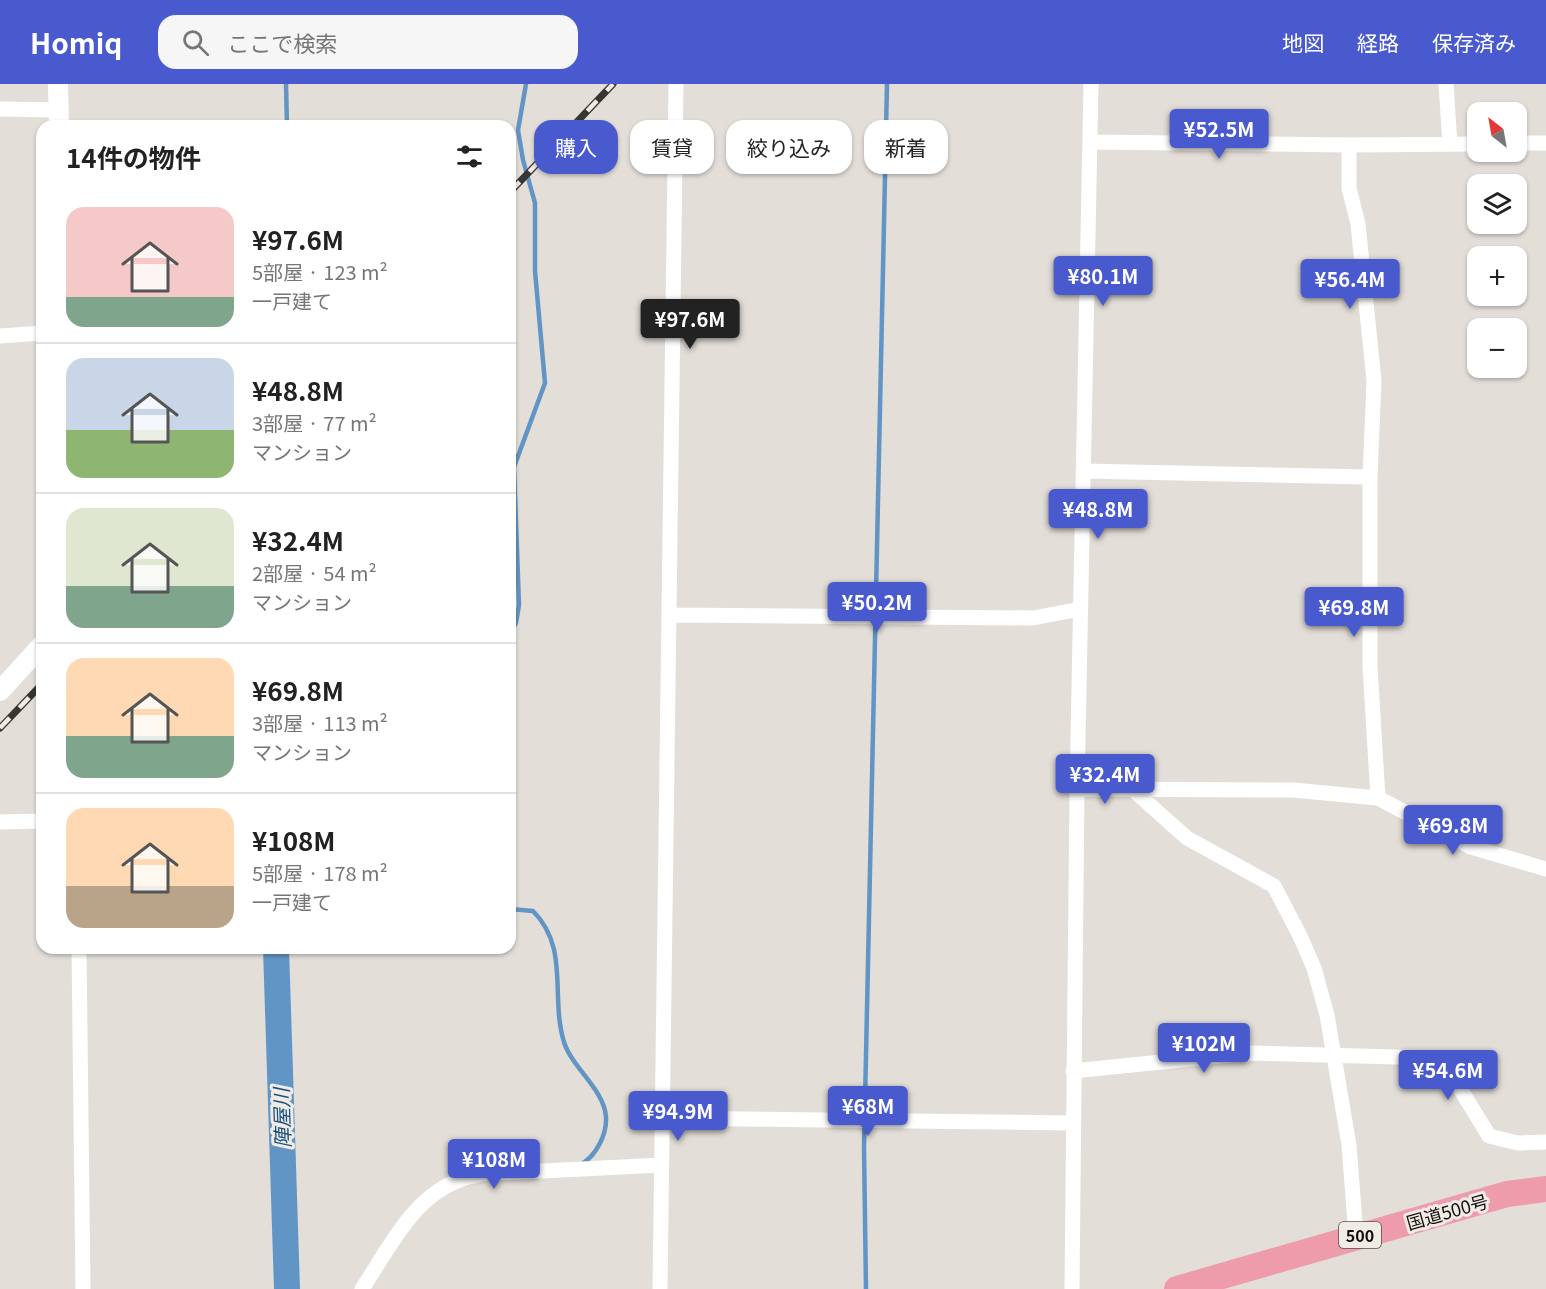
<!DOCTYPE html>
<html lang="ja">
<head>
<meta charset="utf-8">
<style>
  :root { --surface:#fff; --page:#f6f6f6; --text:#222; --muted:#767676; --line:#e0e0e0; --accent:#495acf }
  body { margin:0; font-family:Georgia,"Noto Sans JP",serif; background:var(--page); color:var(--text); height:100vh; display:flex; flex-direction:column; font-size:22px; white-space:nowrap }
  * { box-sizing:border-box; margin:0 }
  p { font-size:20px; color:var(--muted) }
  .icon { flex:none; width:33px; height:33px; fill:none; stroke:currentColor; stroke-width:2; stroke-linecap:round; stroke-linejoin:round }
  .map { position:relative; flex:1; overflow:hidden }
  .side { position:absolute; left:36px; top:36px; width:480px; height:834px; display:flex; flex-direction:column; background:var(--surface); border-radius:18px; box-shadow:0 2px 4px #0004 }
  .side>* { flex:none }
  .top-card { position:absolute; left:534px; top:36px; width:570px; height:54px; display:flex; gap:12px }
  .needle { width:39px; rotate:329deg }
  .tools { position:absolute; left:1467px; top:18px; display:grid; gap:12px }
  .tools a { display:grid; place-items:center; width:60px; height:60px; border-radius:12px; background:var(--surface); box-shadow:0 2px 4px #0004; font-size:30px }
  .price { position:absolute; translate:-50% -51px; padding:0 14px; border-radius:6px; background:var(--accent); color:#fff; font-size:20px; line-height:39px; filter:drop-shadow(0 2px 3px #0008) }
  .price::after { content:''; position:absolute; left:50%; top:36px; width:18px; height:14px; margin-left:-9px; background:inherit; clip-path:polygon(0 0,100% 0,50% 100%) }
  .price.selected { background:#222; color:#fff }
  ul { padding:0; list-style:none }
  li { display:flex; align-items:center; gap:18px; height:150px; padding:0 30px }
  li+li { border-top:2px solid var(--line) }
  li span { display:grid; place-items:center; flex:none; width:168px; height:120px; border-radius:18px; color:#555 }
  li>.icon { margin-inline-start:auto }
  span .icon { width:72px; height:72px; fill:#fffc; stroke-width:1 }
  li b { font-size:26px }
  h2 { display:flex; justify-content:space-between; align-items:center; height:72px; padding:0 30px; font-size:26px }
  .chip { padding:0 21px; border-radius:18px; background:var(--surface); box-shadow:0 2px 4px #0004; font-size:21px; line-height:54px }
  .chip.selected { background:var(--accent); color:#fff }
  header { display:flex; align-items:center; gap:36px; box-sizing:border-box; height:84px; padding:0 30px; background:var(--accent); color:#fff }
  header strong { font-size:28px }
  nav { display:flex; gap:33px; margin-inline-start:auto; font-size:21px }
  .search { width:420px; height:54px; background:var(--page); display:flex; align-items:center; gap:15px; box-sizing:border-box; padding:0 21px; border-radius:18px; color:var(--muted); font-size:22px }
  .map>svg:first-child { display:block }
</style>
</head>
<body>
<header>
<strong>Homiq</strong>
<div class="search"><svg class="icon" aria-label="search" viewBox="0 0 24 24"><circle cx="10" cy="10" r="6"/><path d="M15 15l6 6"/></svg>ここで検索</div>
<nav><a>地図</a><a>経路</a><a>保存済み</a></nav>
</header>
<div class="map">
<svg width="1546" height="1205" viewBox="0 0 1546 1205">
  <rect width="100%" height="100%" fill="#e3ded8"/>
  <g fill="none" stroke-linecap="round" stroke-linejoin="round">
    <path stroke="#6195c5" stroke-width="4.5" d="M286,0L287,42
      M510,550L516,539L519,521L514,383L545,299L535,187V119L523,76L518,46L526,0
      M510,825L533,827C570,864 550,913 564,958C572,984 604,1005 606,1033C607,1051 596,1071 582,1080
      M866,1205L864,1064L887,0"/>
    <path stroke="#6195c5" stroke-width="26" d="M276,864L287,1205"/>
    <path stroke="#fff" stroke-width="15" d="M1446,0L1450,60
      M0,25L59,26
      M1090,58L1349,61L1478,60
      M1516,59H1546
      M1349,61V104L1358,140L1374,297L1370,393V582L1378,714
      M0,252L42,249
      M1083,387L1370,393
      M671,531L1033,534L1080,525
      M1077,705L1293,706L1378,714L1471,763L1546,785
      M1132,705L1187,754L1274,802L1300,852L1314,884L1327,931L1349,1061L1356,1152
      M0,738L42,737
      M79,864L83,1205
      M1073,987L1250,969L1431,974L1445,980L1489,1052L1518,1059L1546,1058
      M663,1034L1073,1039
      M362,1205C386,1169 412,1115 455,1098C463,1094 473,1092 481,1090L661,1081
      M660,1205L676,0
      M1072,1205L1077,705L1091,0"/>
    <path stroke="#fff" stroke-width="20" d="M58,0L59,42
      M0,607L42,561"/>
    <path stroke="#ee9cac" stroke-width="26" d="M1177,1205L1507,1110L1546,1105"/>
    <g stroke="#383633" stroke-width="7">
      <path id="rail" d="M510,108L613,0
        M0,644L42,600"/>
    </g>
    <use href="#rail" stroke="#f1ebe5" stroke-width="4.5" stroke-dasharray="14" stroke-linecap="butt"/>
  </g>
  <g text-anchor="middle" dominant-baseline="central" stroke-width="6" stroke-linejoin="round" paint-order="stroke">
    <rect fill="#f1ebe5" stroke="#54504d" stroke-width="1.5" x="1339" y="1138" width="42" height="26" rx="4.5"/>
    <g font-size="16" font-weight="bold" fill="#100e0c">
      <text x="1360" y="1151">500</text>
    </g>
    <g font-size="18" fill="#100e0c" stroke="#f1ebe5">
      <text transform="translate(1447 1127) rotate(-16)">国道500号</text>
    </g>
    <g font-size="20" font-style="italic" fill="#154f7e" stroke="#f1ebe5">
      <text transform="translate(281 1034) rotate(-92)">陣屋川</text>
    </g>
  </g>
</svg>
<div class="tools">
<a><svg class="needle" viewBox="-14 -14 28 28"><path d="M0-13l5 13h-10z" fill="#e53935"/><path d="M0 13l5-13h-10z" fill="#767676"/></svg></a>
<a><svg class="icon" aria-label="layers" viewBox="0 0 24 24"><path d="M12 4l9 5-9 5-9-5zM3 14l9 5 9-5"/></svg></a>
<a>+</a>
<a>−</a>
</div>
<b class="price" style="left:1219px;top:76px">¥52.5M</b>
<b class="price" style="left:1103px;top:223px">¥80.1M</b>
<b class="price" style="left:1350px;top:226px">¥56.4M</b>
<b class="price selected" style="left:690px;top:266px">¥97.6M</b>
<b class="price" style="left:1098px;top:456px">¥48.8M</b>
<b class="price" style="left:877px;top:549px">¥50.2M</b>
<b class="price" style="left:1354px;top:554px">¥69.8M</b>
<b class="price" style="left:1105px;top:721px">¥32.4M</b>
<b class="price" style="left:1453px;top:772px">¥69.8M</b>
<b class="price" style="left:1204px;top:990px">¥102M</b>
<b class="price" style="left:1448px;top:1017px">¥54.6M</b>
<b class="price" style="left:868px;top:1053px">¥68M</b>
<b class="price" style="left:678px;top:1058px">¥94.9M</b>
<b class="price" style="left:494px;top:1106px">¥108M</b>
<div class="top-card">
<a class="chip selected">購入</a>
<a class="chip">賃貸</a>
<a class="chip">絞り込み</a>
<a class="chip">新着</a>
</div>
<section class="side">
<h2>14件の物件<svg class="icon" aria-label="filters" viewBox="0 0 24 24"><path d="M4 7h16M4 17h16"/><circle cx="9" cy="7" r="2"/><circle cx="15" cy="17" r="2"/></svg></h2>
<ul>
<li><span style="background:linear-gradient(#f6c9c9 75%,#7fa58c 0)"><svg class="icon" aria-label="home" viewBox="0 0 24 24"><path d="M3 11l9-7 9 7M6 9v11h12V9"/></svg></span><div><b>¥97.6M</b><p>5部屋 · 123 m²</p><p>一戸建て</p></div></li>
<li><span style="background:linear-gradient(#c9d6e8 60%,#8fb573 0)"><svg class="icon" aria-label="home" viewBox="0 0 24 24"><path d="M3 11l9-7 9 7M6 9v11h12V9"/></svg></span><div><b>¥48.8M</b><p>3部屋 · 77 m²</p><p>マンション</p></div></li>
<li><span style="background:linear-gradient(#dfe7d0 65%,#7fa58c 0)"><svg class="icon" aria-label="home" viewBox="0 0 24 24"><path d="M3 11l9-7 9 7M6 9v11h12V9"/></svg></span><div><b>¥32.4M</b><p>2部屋 · 54 m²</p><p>マンション</p></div></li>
<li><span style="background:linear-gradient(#ffd9b3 65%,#7fa58c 0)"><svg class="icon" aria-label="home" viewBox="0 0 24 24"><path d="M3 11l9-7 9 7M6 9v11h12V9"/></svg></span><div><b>¥69.8M</b><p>3部屋 · 113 m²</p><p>マンション</p></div></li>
<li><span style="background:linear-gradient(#ffd9b3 65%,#b9a48a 0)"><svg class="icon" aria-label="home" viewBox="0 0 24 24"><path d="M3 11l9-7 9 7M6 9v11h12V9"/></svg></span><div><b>¥108M</b><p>5部屋 · 178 m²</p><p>一戸建て</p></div></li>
</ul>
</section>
</div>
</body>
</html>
